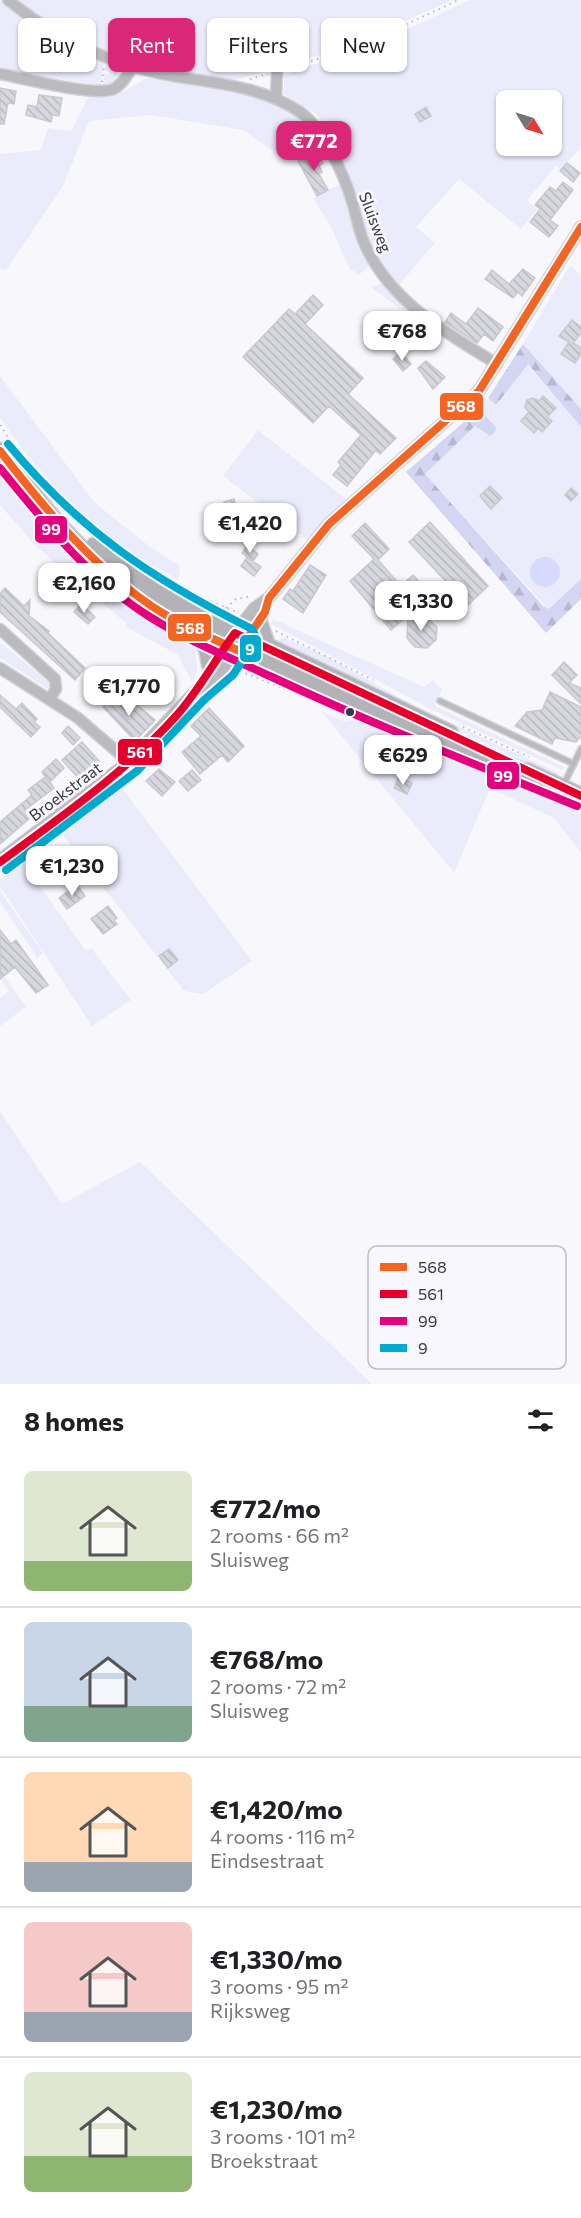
<!DOCTYPE html>
<html lang="en">
<head>
<meta charset="utf-8">
<style>
  :root { --surface:#fff; --page:#f6f6f6; --text:#202124; --muted:#757577; --line:#e0e0e0; --accent:#db2777 }
  body { margin:0; font-family:Commissioner,sans-serif; background:var(--page); color:var(--text); height:100vh; display:flex; flex-direction:column; font-size:22px; white-space:nowrap }
  * { box-sizing:border-box; margin:0 }
  p { font-size:20px; color:var(--muted) }
  .icon { flex:none; width:33px; height:33px; fill:none; stroke:currentColor; stroke-width:2; stroke-linecap:round; stroke-linejoin:round }
  .map { position:relative; height:1384px; overflow:hidden }
  .side { display:flex; flex-direction:column; background:var(--surface); flex:1 }
  .side>* { flex:none }
  .banner { position:absolute; left:18px; top:18px; width:546px; height:54px; display:flex; gap:12px }
  .needle { width:39px; rotate:128deg }
  .tools { position:absolute; left:496px; top:90px; display:grid; gap:12px }
  .tools a { display:grid; place-items:center; width:66px; height:66px; border-radius:9px; background:var(--surface); box-shadow:0 2px 4px #0004; font-size:30px }
  .price { position:absolute; translate:-50% -51px; padding:0 14px; border-radius:12px; background:#fff; color:#222; font-size:20px; line-height:39px; filter:drop-shadow(0 2px 3px #0008) }
  .price::after { content:''; position:absolute; left:50%; top:36px; width:18px; height:14px; margin-left:-9px; background:inherit; clip-path:polygon(0 0,100% 0,50% 100%) }
  .price.active { background:var(--accent); color:#fff }
  ul { padding:0; list-style:none }
  li { display:flex; align-items:center; gap:18px; height:150px; padding:0 24px }
  li+li { border-top:2px solid var(--line) }
  li span { display:grid; place-items:center; flex:none; width:168px; height:120px; border-radius:9px; color:#555 }
  li>.icon { margin-inline-start:auto }
  span .icon { width:72px; height:72px; fill:#fffc; stroke-width:1 }
  li b { font-size:26px }
  h2 { display:flex; justify-content:space-between; align-items:center; height:72px; padding:0 24px; font-size:26px }
  .chip { padding:0 21px; border-radius:9px; background:var(--surface); box-shadow:0 2px 4px #0004; font-size:21px; line-height:54px }
  .chip.active { background:var(--accent); color:#fff }
  .map>svg:first-child { display:block }
</style>
</head>
<body>
<div class="map">
<svg width="581" height="1384" viewBox="0 0 581 1384">
  <defs>
    <pattern id="forest-firs" width="22" height="20" patternUnits="userSpaceOnUse" patternTransform="scale(1.5)"><rect width="22" height="20" fill="#d3d5f2"/><path d="M5 1l3.5 6h-7zM16 11l3.5 6h-7z" fill="#b6b7d1"/></pattern>
    <pattern id="building-back-hatch" width="6" height="6" patternUnits="userSpaceOnUse" patternTransform="scale(1.5)"><rect width="6" height="6" fill="#d7d8df"/><path d="M-1 5l2 2M0 0l6 6M5-1l2 2" fill="none" stroke="#b9bac1"/></pattern>
  </defs>
  <rect width="100%" height="100%" fill="#f8f8fc"/>
  <path fill="#eaebfb" fill-rule="evenodd" d="M0,0L49,36L104,62L101,85L0,71Z
    M15,0H453L340,49L235,80L141,65L97,49L54,28Z
    M470,0H581V148L560,169L556,166L527,200L537,209L521,229L459,179L416,227L435,243L398,286L370,246L333,134L315,113L284,94V75L384,40ZM507,100H552V146H507Z
    M106,62L117,68L118,75L109,85H103L104,73L109,74L110,72L104,70Z
    M147,78C204,80 268,92 314,129L308,133L312,142L283,158L243,130L151,115L89,121L64,184L6,270L0,269V154L41,150L48,128L71,131L90,93L117,95Z
    M341,184L371,264L359,275L349,268L331,227L313,198Z
    M570,265L581,275V409L523,344Z
    M383,283L429,326L425,328L371,287Z
    M527,364L581,427V579L549,610L424,474L475,426L483,432L496,427L479,409L488,398L496,405Z
    M0,376L95,503L149,546L180,566L178,580L153,565L151,568L105,535L75,509L26,454L0,418Z
    M258,430L346,499L307,540L223,476Z
    M0,461L107,582L155,618L188,635L197,643C192,659 203,664 192,682L178,655L126,627L127,624L36,546L0,505Z
    M273,619L424,687L433,680L442,690L435,706L564,767L562,770L431,709L271,624Z
    M283,637L326,656L416,707L559,773L554,776L442,724L278,642Z
    M0,642L51,684V691L0,658Z
    M321,711L343,721L352,720L515,783L581,813V852L554,818L490,788L454,873Z
    M353,711L581,803V810L470,759L352,714Z
    M122,788L252,961L203,994L184,991L62,834Z
    M23,863L86,951L91,948L131,1000L92,1026L0,886V880Z
    M0,891L43,953L36,959L35,954L0,902Z
    M5,977L26,1007L0,1026V998L9,991L1,980Z
    M0,1111L62,1204L140,1162L372,1384H0Z"/>
  <path fill="url(#forest-firs)" d="M523,344L581,409V427L528,364L496,405L488,398Z
    M479,409L496,427L495,432L490,436L475,426L425,474L543,606L549,609L581,579V599L546,633L406,472Z"/>
  <path fill="#d6dafd" d="M530 572a15 15 0 1 1 30 0a15 15 0 1 1-30 0Z"/>
  <path fill="url(#building-back-hatch)" stroke="#c8c9d0" stroke-width="1.5" d="M0,88L16,91L14,104L8,103L4,124H0Z
    M39,95L62,98L59,116L52,115L51,122L26,115L28,105L37,107Z
    M426,107L431,116L420,122L415,114Z
    M317,151L323,163L319,166L322,172L319,174L328,190L317,196L298,161Z
    M567,163L580,173L573,182L560,171Z
    M563,182L573,190L550,220L558,226L549,237L530,222L540,209L535,205L550,187L556,191Z
    M523,269L535,278L522,296L518,292L513,298L485,279L492,270L509,284Z
    M313,295L323,305L305,324L363,378L348,394L396,438L380,454L376,450L347,486L333,475L341,465L338,462L361,435L329,406L313,423L243,357L289,309L295,314Z
    M478,308L503,327L493,341L484,334L477,343L445,322L451,313L466,324Z
    M572,320L581,327V333L573,343L581,348V354L575,363L561,354L569,342L559,336Z
    M401,352L411,364L403,371L393,359Z
    M426,361L445,377L433,389L418,368Z
    M543,396L556,408L547,417L552,421L542,432L538,428L534,433L521,421L529,412L525,407L527,400L533,398L539,401Z
    M490,486L502,498L491,509L480,496Z
    M571,488L578,494L571,501L565,495Z
    M234,499L237,509L227,512L224,502Z
    M430,522L488,586L468,605L409,542Z
    M365,523L389,549L378,560L401,586L413,575L431,595L391,630L350,581L374,559L352,536Z
    M247,546L258,554L253,561L242,553Z
    M247,557L261,567L254,576L241,566Z
    M310,565L326,575L303,613L283,599L290,589L293,591Z
    M5,588L24,606L30,600L29,616L49,631L48,633L85,668L75,680L0,612V594Z
    M81,604L95,617L88,624L74,612Z
    M408,617L428,619L437,627L436,640L427,648L415,647L407,638Z
    M564,662L577,675L569,683L581,688V704L552,675Z
    M550,692L581,707V736L576,742L555,738L552,744L515,726L527,712L542,710Z
    M0,695L16,709L22,703L37,719L34,722L40,727L31,737L0,707Z
    M114,695L130,710L136,704L155,720L135,741L103,707Z
    M209,708L244,746L228,762L222,755L200,774L182,752L201,736L191,726Z
    M68,726L80,738L73,745L62,733Z
    M82,742L100,762L80,780L62,760Z
    M56,759L64,768L50,782L54,788L25,810L31,817L0,844V822L32,795L28,790L45,777L49,782L42,772Z
    M159,769L175,782L162,796L146,781Z
    M192,770L201,780L188,791L179,781Z
    M399,777L412,783L407,794L394,788Z
    M77,885L85,896L67,909L59,898Z
    M108,906L117,918L114,920L117,924L103,934L91,919Z
    M0,930L11,944L16,940L48,985L36,993L15,967L0,979Z
    M169,949L178,960L168,968L159,956Z"/>
  <g fill="none" stroke-linecap="round" stroke-linejoin="round">
    <g stroke="#d2d2d6" stroke-width="8">
      <path id="service" d="M440,701L574,764
        M563,786L581,749"/>
    </g>
    <g stroke="#d2d2d6" stroke-width="13">
      <path id="minor" d="M8,0C53,36 104,62 162,74C209,83 258,84 300,112C323,128 344,175 352,201C357,217 359,235 367,249C393,303 448,334 497,364
        M0,74C26,79 87,95 111,90C121,87 127,75 133,67
        M276,99L277,71
        M0,629L55,679L56,689L50,698
        M0,668L78,718L130,763"/>
    </g>
    <g stroke="#d2d2d6" stroke-width="14">
      <path id="tertiary" d="M235,633L254,609L269,598L329,524L479,391L581,227"/>
    </g>
    <g stroke="#d2d2d6" stroke-width="17">
      <path id="secondary" d="M0,862L130,763L197,692L223,671L246,640"/>
    </g>
    <g stroke="#d2d2d6" stroke-width="19">
      <path id="primary" d="M0,451C28,487 57,527 91,557C148,609 215,640 285,672C367,710 451,744 536,776
        M94,546L171,600L450,733
        M259,622L268,648
        M197,631L207,649L210,665
        M527,771L581,796"/>
    </g>
    <path stroke="#bdbdc1" stroke-width="2" stroke-dasharray="1.5 4.5" stroke-linecap="butt" d="M288,68C348,51 402,27 458,0
      M250,79L268,74
      M102,82L104,66
      M0,425L12,443
      M36,473L96,533
      M189,592L239,613
      M226,608L236,599L252,596
      M276,631L373,680
      M240,671L304,697
      M463,727L529,757"/>
    <use href="#service" stroke="#bbbbbf" stroke-width="5"/>
    <use href="#minor" stroke="#bbbbbf" stroke-width="10"/>
    <use href="#tertiary" stroke="#bbbbbf" stroke-width="12"/>
    <use href="#secondary" stroke="#bababf" stroke-width="15"/>
    <use href="#primary" stroke="#b2b2b7" stroke-width="16"/>
    <g stroke="#f7f7fd" stroke-width="12">
      <path id="bus-1" d="M0,451C45,509 92,566 153,607C180,625 210,637 239,651L265,612L269,598L329,524L479,391L581,227"/>
    </g>
    <g stroke="#f7f7fd" stroke-width="12">
      <path id="bus-2" d="M0,862C62,816 125,773 177,715C199,690 215,660 235,633L581,796"/>
    </g>
    <g stroke="#f7f7fd" stroke-width="12">
      <path id="bus-3" d="M0,468C45,523 89,579 150,617C188,641 231,658 272,677C372,724 475,764 577,806"/>
    </g>
    <g stroke="#f7f7fd" stroke-width="12">
      <path id="bus-4" d="M6,870L137,771L204,700L233,675L257,639L252,629C152,579 80,531 8,444"/>
    </g>
    <use href="#bus-1" stroke="#f26522" stroke-width="8"/>
    <use href="#bus-2" stroke="#e4002b" stroke-width="8"/>
    <use href="#bus-3" stroke="#e5007d" stroke-width="8"/>
    <use href="#bus-4" stroke="#00a9ce" stroke-width="8"/>
  </g>
  <circle fill="#353641" stroke="#f7f7fd" stroke-width="2" cx="350" cy="712" r="5"/>
  <g text-anchor="middle" dominant-baseline="central" stroke-width="6" stroke-linejoin="round" paint-order="stroke">
    <g font-size="16" fill="#353641" stroke="#f7f7fd">
      <text transform="translate(376 222) rotate(69)">Sluisweg</text>
      <text transform="translate(65 791) rotate(-37)">Broekstraat</text>
    </g>
  </g>
  <rect x="368" y="1246" width="198" height="123" rx="9" fill="#f7f7fd" stroke="#bdbdc5" stroke-width="1.5"/>
  <rect x="380" y="1263" width="27" height="8" fill="#f26522"/>
  <rect x="380" y="1290" width="27" height="8" fill="#e4002b"/>
  <rect x="380" y="1317" width="27" height="8" fill="#e5007d"/>
  <rect x="380" y="1344" width="27" height="8" fill="#00a9ce"/>
  <g font-size="16" fill="#353641">
    <text x="418" y="1273">568</text>
    <text x="418" y="1300">561</text>
    <text x="418" y="1327">99</text>
    <text x="418" y="1354">9</text>
  </g>
  <g stroke="#f7f7fd" stroke-width="2">
    <rect x="439" y="392" width="45" height="29" rx="6" fill="#f26522"/>
    <rect x="34" y="515" width="34" height="29" rx="6" fill="#e5007d"/>
    <rect x="167" y="613" width="45" height="29" rx="6" fill="#f26522"/>
    <rect x="239" y="634" width="23" height="29" rx="6" fill="#00a9ce"/>
    <rect x="117" y="738" width="46" height="28" rx="6" fill="#e4002b"/>
    <rect x="486" y="761" width="34" height="29" rx="6" fill="#e5007d"/>
  </g>
  <g font-size="16" text-anchor="middle" font-weight="bold" fill="#fff">
    <text x="461" y="412">568</text>
    <text x="51" y="535">99</text>
    <text x="190" y="634">568</text>
    <text x="250" y="655">9</text>
    <text x="140" y="758">561</text>
    <text x="503" y="782">99</text>
  </g>
</svg>
<div class="tools">
<a><svg class="needle" viewBox="-14 -14 28 28"><path d="M0-13l5 13h-10z" fill="#e53935"/><path d="M0 13l5-13h-10z" fill="#757577"/></svg></a>
</div>
<b class="price active" style="left:314px;top:172px">€772</b>
<b class="price" style="left:402px;top:362px">€768</b>
<b class="price" style="left:250px;top:554px">€1,420</b>
<b class="price" style="left:84px;top:614px">€2,160</b>
<b class="price" style="left:421px;top:632px">€1,330</b>
<b class="price" style="left:129px;top:717px">€1,770</b>
<b class="price" style="left:403px;top:786px">€629</b>
<b class="price" style="left:72px;top:897px">€1,230</b>
<div class="banner">
<a class="chip">Buy</a>
<a class="chip active">Rent</a>
<a class="chip">Filters</a>
<a class="chip">New</a>
</div>
</div>
<section class="side">
<h2>8 homes<svg class="icon" aria-label="filters" viewBox="0 0 24 24"><path d="M4 7h16M4 17h16"/><circle cx="9" cy="7" r="2"/><circle cx="15" cy="17" r="2"/></svg></h2>
<ul>
<li><span style="background:linear-gradient(#dfe7d0 75%,#8fb573 0)"><svg class="icon" aria-label="home" viewBox="0 0 24 24"><path d="M3 11l9-7 9 7M6 9v11h12V9"/></svg></span><div><b>€772/mo</b><p>2 rooms · 66 m²</p><p>Sluisweg</p></div></li>
<li><span style="background:linear-gradient(#c9d6e8 70%,#7fa58c 0)"><svg class="icon" aria-label="home" viewBox="0 0 24 24"><path d="M3 11l9-7 9 7M6 9v11h12V9"/></svg></span><div><b>€768/mo</b><p>2 rooms · 72 m²</p><p>Sluisweg</p></div></li>
<li><span style="background:linear-gradient(#ffd9b3 75%,#9aa5b1 0)"><svg class="icon" aria-label="home" viewBox="0 0 24 24"><path d="M3 11l9-7 9 7M6 9v11h12V9"/></svg></span><div><b>€1,420/mo</b><p>4 rooms · 116 m²</p><p>Eindsestraat</p></div></li>
<li><span style="background:linear-gradient(#f6c9c9 75%,#9aa5b1 0)"><svg class="icon" aria-label="home" viewBox="0 0 24 24"><path d="M3 11l9-7 9 7M6 9v11h12V9"/></svg></span><div><b>€1,330/mo</b><p>3 rooms · 95 m²</p><p>Rijksweg</p></div></li>
<li><span style="background:linear-gradient(#dfe7d0 70%,#8fb573 0)"><svg class="icon" aria-label="home" viewBox="0 0 24 24"><path d="M3 11l9-7 9 7M6 9v11h12V9"/></svg></span><div><b>€1,230/mo</b><p>3 rooms · 101 m²</p><p>Broekstraat</p></div></li>
</ul>
</section>
</body>
</html>
